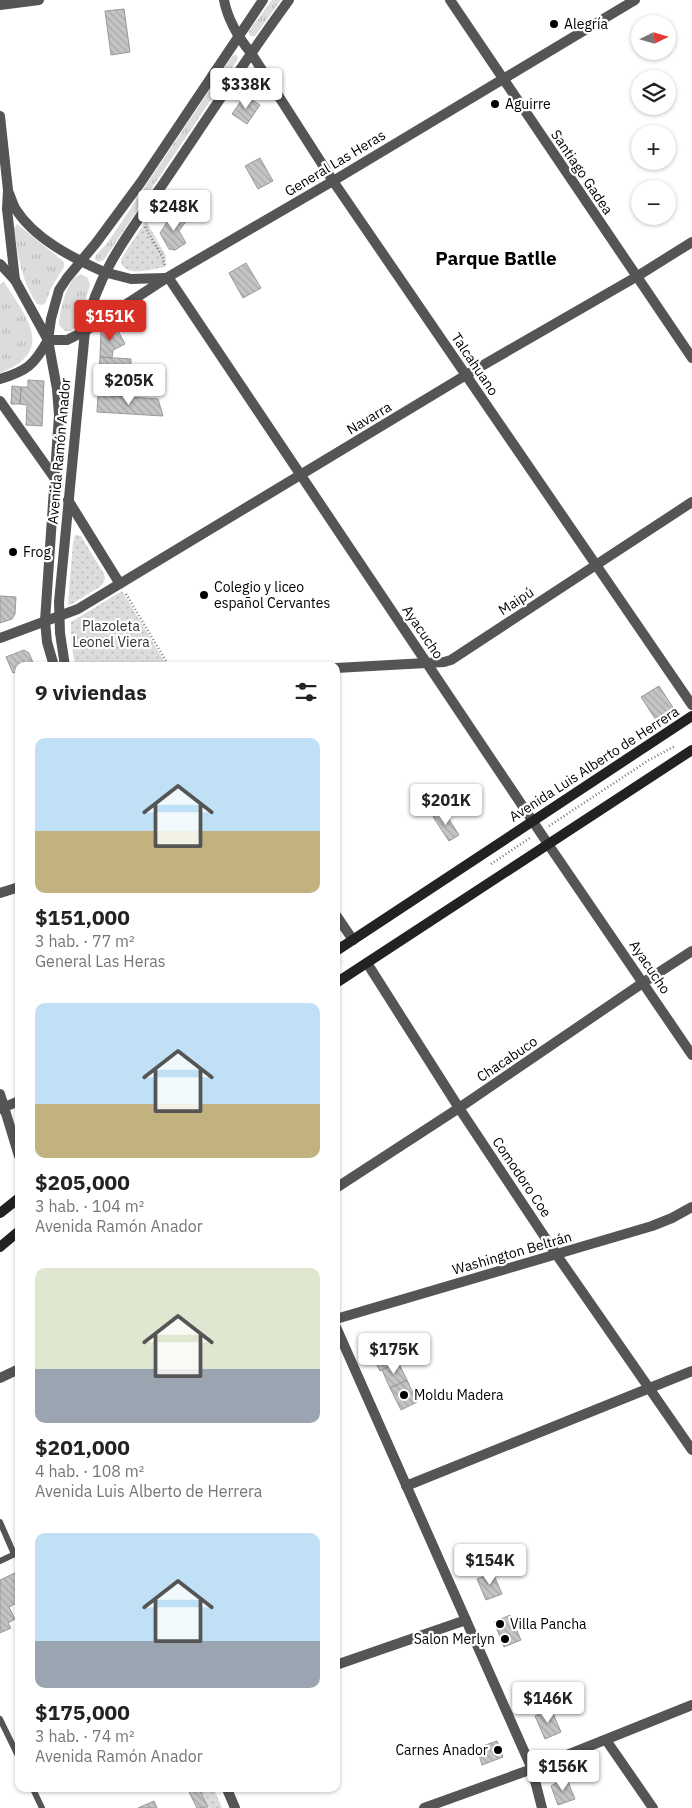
<!DOCTYPE html>
<html lang="es">
<head>
<meta charset="utf-8">
<style>
  :root { --surface:#fff; --page:#f6f6f6; --text:#222; --muted:#767676; --accent:#d93025 }
  body { margin:0; font-family:"IBM Plex Sans",sans-serif; background:var(--page); color:var(--text); height:100vh; display:flex; flex-direction:column; font-size:19px; white-space:nowrap }
  * { box-sizing:border-box; margin:0 }
  p { font-size:16px; color:var(--muted) }
  .icon { flex:none; width:28px; height:28px; fill:none; stroke:currentColor; stroke-width:2; stroke-linecap:round; stroke-linejoin:round }
  .map { position:relative; flex:1; overflow:hidden }
  .drawer { position:absolute; left:15px; top:662px; width:325px; height:1130px; display:flex; flex-direction:column; background:var(--surface); border-radius:10px; box-shadow:0 1px 4px #0004 }
  .drawer>* { flex:none }
  .needle { width:32px; rotate:85deg }
  .controls { position:absolute; left:631px; top:15px; display:grid; gap:10px }
  .controls a { display:grid; place-items:center; width:45px; height:45px; border-radius:50%; background:var(--surface); box-shadow:0 1px 4px #0004; font-size:25px }
  .price { position:absolute; translate:-50% -42px; padding:0 11px; border-radius:5px; background:#fff; color:#222; font-size:16px; line-height:32px; filter:drop-shadow(0 1px 2px #0008) }
  .price::after { content:''; position:absolute; left:50%; top:30px; width:15px; height:11px; margin-left:-8px; background:inherit; clip-path:polygon(0 0,100% 0,50% 100%) }
  .price.on { background:var(--accent); color:#fff }
  ul { padding:0; list-style:none }
  li { display:grid; align-content:center; gap:10px; height:265px; padding:0 20px }
  li span { display:grid; place-items:center; height:155px; border-radius:10px; color:#555 }
  li>.icon { margin-inline-start:auto }
  span .icon { width:90px; height:90px; fill:#fffc; stroke-width:1 }
  li b { font-size:21px }
  h2 { display:flex; justify-content:space-between; align-items:center; height:60px; padding:0 20px; font-size:21px }
  .map>svg:first-child { display:block }
</style>
</head>
<body>
<div class="map">
<svg width="692" height="1808" viewBox="0 0 692 1808">
  <defs>
    <pattern id="grass-tufts" width="24" height="20" patternUnits="userSpaceOnUse" patternTransform="scale(1.25)"><rect width="24" height="20" fill="#dcdcdc"/><path d="M3 7l-1-3M5 7V3M7 7l1-3M15 17l-1-3M17 17v-4M19 17l1-3" fill="none" stroke="#bbb"/></pattern>
    <pattern id="park-dots" width="8" height="8" patternUnits="userSpaceOnUse" patternTransform="scale(1.25)"><rect width="8" height="8" fill="#dcdcdc"/><path d="M2 2h.1M6 6h.1" fill="none" stroke="#bbb" stroke-width="1.8" stroke-linecap="round"/></pattern>
    <pattern id="building-back-hatch" width="6" height="6" patternUnits="userSpaceOnUse" patternTransform="scale(1.25)"><rect width="6" height="6" fill="#c4c4c4"/><path d="M-1 5l2 2M0 0l6 6M5-1l2 2" fill="none" stroke="#a7a7a7"/></pattern>
  </defs>
  <rect width="100%" height="100%" fill="#fff"/>
  <path fill="url(#grass-tufts)" d="M272,0H281L255,36H250L249,31Z
    M233,55H237L238,59L104,260L97,262L95,259L96,255L108,242Z
    M17,224L64,262V267L51,288L46,302L43,305L37,304C21,280 18,256 14,228Z
    M81,274L88,278L90,285L80,319L77,325L71,331H65L59,325C60,311 66,279 81,274Z
    M4,282C26,317 57,351 0,373V284Z"/>
  <path fill="url(#park-dots)" d="M146,221L166,256L165,267C153,269 121,279 121,259Z
    M75,535L81,536L104,574L105,579L101,586L70,605L68,604L73,543Z
    M122,591L167,666H75L71,640V622Z
    M199,1789H214L222,1808H209Z"/>
  <path fill="url(#building-back-hatch)" stroke="#999" d="M124,9L130,52L111,55L105,11Z
    M245,95L260,105L247,124L232,114Z
    M260,158L273,181L258,189L245,166Z
    M174,211L187,220L179,231L186,243L175,250L169,249L160,233Z
    M246,263L261,288L243,298L229,273Z
    M115,325L125,344L113,350L112,358L100,357L101,332Z
    M100,357L131,359V373L99,371Z
    M28,380L44,381L42,426L26,425L27,405L20,404L21,387H28Z
    M12,386L21,387L20,404H11Z
    M98,395L158,399L163,416L97,412Z
    M0,596L16,597L15,614L12,619L0,623Z
    M24,650L29,653L34,665L19,666V671L13,673L6,657Z
    M659,686L674,709L656,720L641,697Z
    M443,810L459,835L449,841L433,817Z
    M398,1341L406,1357L380,1371L371,1354Z
    M398,1362L407,1380L390,1388L382,1370Z
    M407,1380L417,1402L401,1410L390,1388Z
    M19,1571V1602L9,1607L15,1619L8,1623L11,1628L0,1633V1580Z
    M493,1573L502,1594L486,1600L477,1579Z
    M510,1615L521,1640L504,1647L494,1622Z
    M551,1709L561,1732L545,1739L535,1716Z
    M497,1741L503,1757L482,1765L477,1748Z
    M566,1777L575,1799L558,1805L551,1786Z
    M196,1789H199L208,1807L197,1808L189,1792Z
    M154,1801L157,1808H138Z"/>
  <g fill="none" stroke-linecap="round" stroke-linejoin="round">
    <path stroke="#777" stroke-width="2.5" stroke-dasharray="1 2.5" stroke-linecap="butt" d="M145,227L163,258L165,266
      M126,594L169,666
      M549,826L649,760L675,746
      M491,864L530,838
      M336,966L342,962"/>
    <path stroke="#555" stroke-width="6" d="M0,1522L14,1554
      M0,1561L19,1552
      M0,1719L19,1758
      M33,1789L42,1808"/>
    <path stroke="#555" stroke-width="10" d="M224,0C228,21 238,37 251,53L333,181L692,705
      M450,0L692,358
      M0,5L39,0
      M0,264L15,280
      M104,272L131,279L165,278
      M168,277L548,844L692,1055
      M0,379C27,371 34,365 48,340H67L85,331L168,277L333,181L635,0
      M0,401L56,480
      M68,500L120,584
      M0,638L78,609L466,375L636,277L692,242
      M336,668L444,662L451,660L692,502
      M0,893L19,887
      M336,915L353,940
      M367,963L459,1108L556,1254L692,1450
      M0,1094L19,1156
      M0,1109L19,1101
      M336,1188L459,1108L644,982L692,951
      M406,1486L692,1371
      M336,1665L466,1620
      M606,1740L653,1808
      M227,1789L235,1808
      M424,1808L532,1769L692,1705"/>
    <path stroke="#555" stroke-width="10" d="M0,116L8,190L7,209L15,280L48,340
      M9,193C11,198 13,204 15,208C34,239 73,258 104,272
      M54,666L47,642L45,621L59,415L57,389L48,340L51,319L59,290L67,278L96,243L141,182L263,0
      M65,666L60,633L59,602L85,331C98,267 136,225 171,172C210,114 248,56 289,0
      M336,1319L652,1226L672,1218L692,1207
      M336,1327L532,1769L542,1808
      M0,1378L19,1369"/>
    <path stroke="#222" stroke-width="10" d="M336,951L692,716
      M336,983L692,750
      M0,1213L19,1198
      M0,1247L19,1231"/>
  </g>
  <g fill="#000" stroke="#fff" stroke-width="2">
    <circle cx="554" cy="24" r="5"/>
    <circle cx="495" cy="104" r="5"/>
    <circle cx="13" cy="552" r="5"/>
    <circle cx="204" cy="595" r="5"/>
    <circle cx="404" cy="1395" r="5"/>
    <circle cx="500" cy="1624" r="5"/>
    <circle cx="505" cy="1639" r="5"/>
    <circle cx="498" cy="1750" r="5"/>
  </g>
  <g text-anchor="middle" dominant-baseline="central" stroke-width="4.5" stroke-linejoin="round" paint-order="stroke">
    <g font-size="14" fill="#000" stroke="#fff" text-anchor="start">
      <text x="564" y="24">Alegría</text>
      <text x="505" y="104">Aguirre</text>
      <text x="23" y="552">Frog</text>
      <text x="214" y="587">Colegio y liceo<tspan x="214" dy="16">español Cervantes</tspan></text>
      <text x="414" y="1395">Moldu Madera</text>
      <text x="510" y="1624">Villa Pancha</text>
      <text x="495" y="1639" text-anchor="end">Salon Merlyn</text>
      <text x="488" y="1750" text-anchor="end">Carnes Anador</text>
    </g>
    <g font-size="14" fill="#000" stroke="#fff">
      <text transform="translate(335 163) rotate(-31)">General Las Heras</text>
      <text transform="translate(582 172) rotate(56)">Santiago Gadea</text>
      <text transform="translate(475 364) rotate(56)">Talcahuano</text>
      <text transform="translate(369 418) rotate(-31)">Navarra</text>
      <text transform="translate(59 451) rotate(-85)">Avenida Ramón Anador</text>
      <text transform="translate(516 601) rotate(-33)">Maipú</text>
      <text transform="translate(423 632) rotate(56)">Ayacucho</text>
      <text transform="translate(594 764) rotate(-33)">Avenida Luis Alberto de Herrera</text>
      <text transform="translate(650 967) rotate(56)">Ayacucho</text>
      <text transform="translate(507 1059) rotate(-34)">Chacabuco</text>
      <text transform="translate(522 1177) rotate(56)">Comodoro Coe</text>
      <text transform="translate(512 1253) rotate(-16)">Washington Beltrán</text>
    </g>
    <g font-size="14" fill="#333" stroke="#fff">
      <text x="111" y="626">Plazoleta<tspan x="111" dy="16">Leonel Viera</tspan></text>
    </g>
    <g font-size="19" font-weight="bold" fill="#000" stroke="#fff">
      <text x="496" y="258">Parque Batlle</text>
    </g>
  </g>
</svg>
<div class="controls">
<a><svg class="needle" viewBox="-14 -14 28 28"><path d="M0-13l5 13h-10z" fill="#e53935"/><path d="M0 13l5-13h-10z" fill="#767676"/></svg></a>
<a><svg class="icon" aria-label="layers" viewBox="0 0 24 24"><path d="M12 4l9 5-9 5-9-5zM3 14l9 5 9-5"/></svg></a>
<a>+</a>
<a>−</a>
</div>
<b class="price" style="left:246px;top:110px">$338K</b>
<b class="price" style="left:174px;top:232px">$248K</b>
<b class="price on" style="left:110px;top:342px">$151K</b>
<b class="price" style="left:129px;top:406px">$205K</b>
<b class="price" style="left:446px;top:826px">$201K</b>
<b class="price" style="left:394px;top:1375px">$175K</b>
<b class="price" style="left:490px;top:1586px">$154K</b>
<b class="price" style="left:548px;top:1724px">$146K</b>
<b class="price" style="left:563px;top:1792px">$156K</b>
<section class="drawer">
<h2>9 viviendas<svg class="icon" aria-label="filters" viewBox="0 0 24 24"><path d="M4 7h16M4 17h16"/><circle cx="9" cy="7" r="2"/><circle cx="15" cy="17" r="2"/></svg></h2>
<ul>
<li><span style="background:linear-gradient(#bfe0f5 60%,#c2b280 0)"><svg class="icon" aria-label="home" viewBox="0 0 24 24"><path d="M3 11l9-7 9 7M6 9v11h12V9"/></svg></span><div><b>$151,000</b><p>3 hab. · 77 m²</p><p>General Las Heras</p></div></li>
<li><span style="background:linear-gradient(#bfe0f5 65%,#c2b280 0)"><svg class="icon" aria-label="home" viewBox="0 0 24 24"><path d="M3 11l9-7 9 7M6 9v11h12V9"/></svg></span><div><b>$205,000</b><p>3 hab. · 104 m²</p><p>Avenida Ramón Anador</p></div></li>
<li><span style="background:linear-gradient(#dfe7d0 65%,#9aa5b1 0)"><svg class="icon" aria-label="home" viewBox="0 0 24 24"><path d="M3 11l9-7 9 7M6 9v11h12V9"/></svg></span><div><b>$201,000</b><p>4 hab. · 108 m²</p><p>Avenida Luis Alberto de Herrera</p></div></li>
<li><span style="background:linear-gradient(#bfe0f5 70%,#9aa5b1 0)"><svg class="icon" aria-label="home" viewBox="0 0 24 24"><path d="M3 11l9-7 9 7M6 9v11h12V9"/></svg></span><div><b>$175,000</b><p>3 hab. · 74 m²</p><p>Avenida Ramón Anador</p></div></li>
</ul>
</section>
</div>
</body>
</html>
